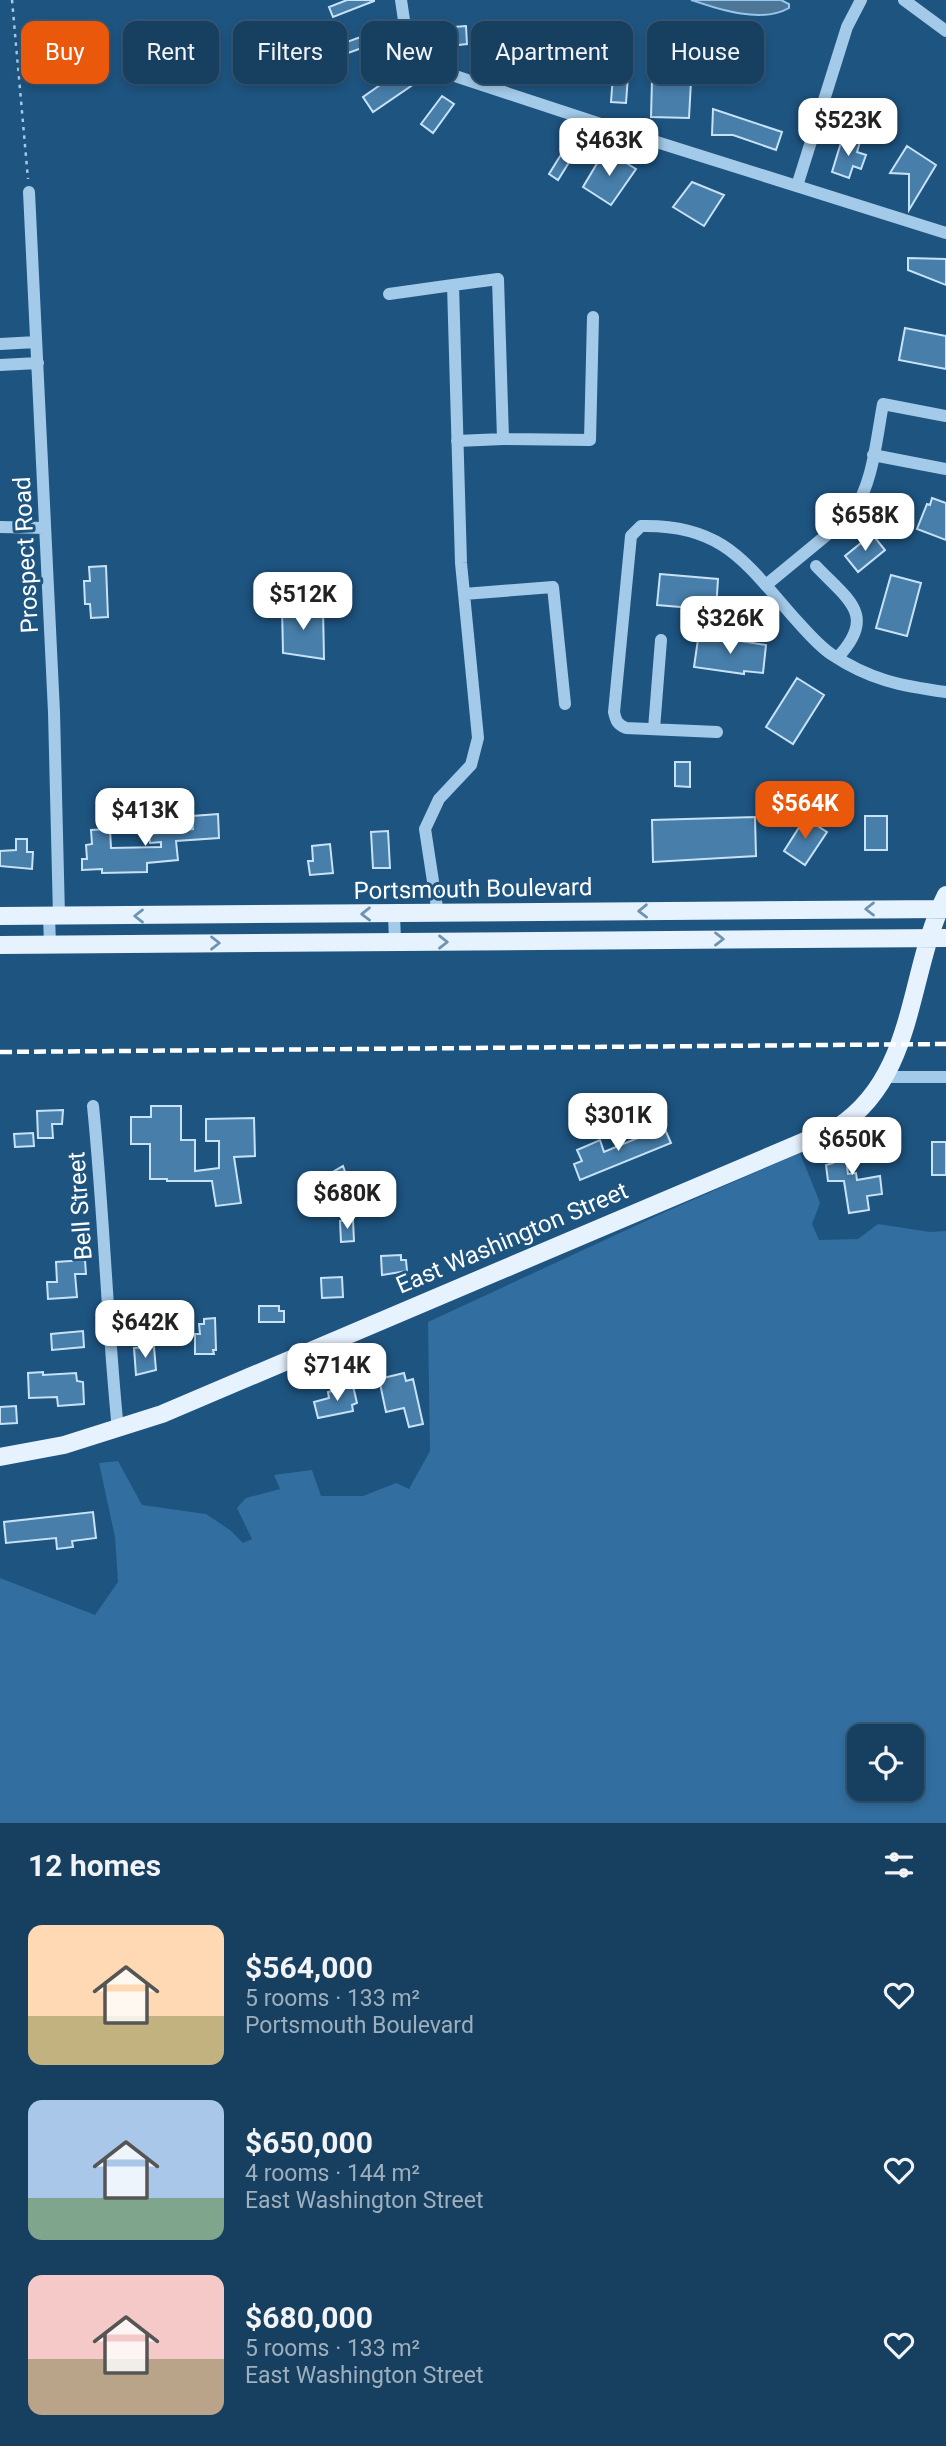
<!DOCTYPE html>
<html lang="en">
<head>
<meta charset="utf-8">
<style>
  :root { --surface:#163f60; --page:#1f4666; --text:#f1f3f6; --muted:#9eafbd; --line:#355875; --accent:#ea580c }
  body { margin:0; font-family:Roboto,sans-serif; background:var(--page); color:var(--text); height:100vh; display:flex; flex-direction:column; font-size:26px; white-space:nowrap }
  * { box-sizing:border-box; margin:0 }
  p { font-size:23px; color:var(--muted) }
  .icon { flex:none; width:38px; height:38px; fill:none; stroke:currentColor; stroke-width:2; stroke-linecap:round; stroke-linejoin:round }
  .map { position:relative; height:1823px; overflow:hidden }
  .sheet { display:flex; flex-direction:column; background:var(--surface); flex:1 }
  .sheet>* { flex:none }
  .banner { position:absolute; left:21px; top:21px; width:905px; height:63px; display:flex; gap:14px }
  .controls { position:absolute; left:847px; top:1724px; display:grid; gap:14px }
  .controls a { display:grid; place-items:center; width:77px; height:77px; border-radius:14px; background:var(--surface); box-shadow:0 4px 10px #0003,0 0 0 2px var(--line); font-size:35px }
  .price { position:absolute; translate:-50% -60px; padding:0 16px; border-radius:14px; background:#fff; color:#222; font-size:23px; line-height:46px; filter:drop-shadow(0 2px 4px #0008) }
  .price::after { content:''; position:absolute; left:50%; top:42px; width:21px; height:16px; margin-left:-10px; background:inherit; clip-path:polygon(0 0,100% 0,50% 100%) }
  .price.current { background:var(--accent); color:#fff }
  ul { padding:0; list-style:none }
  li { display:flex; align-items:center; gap:21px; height:175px; padding:0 28px }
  li span { display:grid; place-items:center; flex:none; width:196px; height:140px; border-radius:14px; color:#555 }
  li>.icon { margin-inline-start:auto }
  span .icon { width:84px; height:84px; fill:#fffc; stroke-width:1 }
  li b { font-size:30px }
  h2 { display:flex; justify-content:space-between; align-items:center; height:84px; padding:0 28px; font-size:30px }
  .chip { padding:0 24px; border-radius:14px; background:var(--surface); box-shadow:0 4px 10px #0003,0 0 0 2px var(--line); font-size:24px; line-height:63px }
  .chip.current { background:var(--accent); color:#fff }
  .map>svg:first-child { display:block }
</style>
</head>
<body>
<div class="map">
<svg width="946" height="1823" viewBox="0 0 946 1823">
  <rect width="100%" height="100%" fill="#1e5480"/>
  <path fill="#326e9f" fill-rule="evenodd" d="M800,1153L820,1203L812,1224L819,1240L858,1239L878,1224L930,1232L946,1231V1823H0V1578L95,1615L118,1582L115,1537L99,1463L118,1461L142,1505L206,1514L230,1530L243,1543L252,1539L237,1508L246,1498L280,1489L274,1475L312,1470L321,1496H363L396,1483L409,1489L430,1451L428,1322L665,1212ZM912,1736V1788H859V1736Z"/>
  <path fill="#4e7696" stroke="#96c7ea" stroke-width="2" d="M691,0H781L789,4V8C761,24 718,9 691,0Z"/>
  <path fill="#477eaa" stroke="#c7e2f6" stroke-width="2" d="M347,0H374V1L333,17L329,7Z
    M466,26L467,44L440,47L439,28Z
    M394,32L395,36L337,57L333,47L366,35Z
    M498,34L514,35L513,50L531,51L520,68H499Z
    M403,69L414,84L373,112L363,97Z
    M613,75L628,76L626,103L611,102Z
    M652,80L691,81L689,118L651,117Z
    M442,96L454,104L433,133L421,124Z
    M713,109L782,132L776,150L733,135H712Z
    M843,136L860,142L857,152L866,155L861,169L853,166L849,178L832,172Z
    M572,137L581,143L558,180L549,174Z
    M907,146L936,165L909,210V174L890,173Z
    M605,150L636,169L611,205L583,187Z
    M692,182L724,195L704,226L673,207Z
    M908,258L946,259V285L908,270Z
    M905,328L946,336V369L899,360Z
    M932,498L946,503V540L917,529L927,504L930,505Z
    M872,534L885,550L858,572L845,556Z
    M106,566L108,617L91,618L90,604H85L84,581H90L89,567Z
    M660,574L718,579L716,610L657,605Z
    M891,575L921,583L907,636L876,628Z
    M282,607L323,608L324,659L283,653Z
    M716,637L766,645L763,673L744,671V674L694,667L698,639L716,641Z
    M797,678L824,695L793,744L766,727Z
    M675,762H690V787L675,786Z
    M218,814L219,838L176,841L178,860L147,863V872L102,873V869L82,870V859H87L86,845L92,844L91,830L110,829L111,848L161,847V842L150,843L149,834L193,829L192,816Z
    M865,816H887V850H865Z
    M755,817L756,856L653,862L652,820Z
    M805,818L827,832L805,865L784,851Z
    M388,831L390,868H373L371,832Z
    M16,839H27V852H33L32,869L0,866V851L16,850Z
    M330,844L333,873L310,875L308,861H313L312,846Z
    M151,1106H181V1140H195V1171L219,1168V1141H206V1119L254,1118L255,1156L234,1157L241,1203L216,1206L212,1181H167V1179H150V1144H131V1117H151Z
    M63,1110L62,1124H52L53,1138H38L37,1111Z
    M664,1127L671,1143L580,1180L574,1164L582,1161L577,1150L600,1140L604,1152Z
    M33,1133L34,1146L15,1147L14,1134Z
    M855,1134L857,1146L845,1151L848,1174L856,1173L857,1180L880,1176L882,1194L867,1196L869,1210L849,1213L844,1181H828L826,1165L833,1163L830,1145Z
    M932,1142H946V1175H932Z
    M343,1166L347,1177L317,1190L314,1183Z
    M353,1220L354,1241L341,1242L340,1221Z
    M401,1255V1260H406L407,1271L382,1275L381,1256Z
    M85,1260L86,1274H75L77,1297L48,1299L47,1282H57L56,1262Z
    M342,1277L343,1297L322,1298L321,1278Z
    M259,1306H279V1311H284V1322H259Z
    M215,1318L216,1350H213L214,1354H195V1334H200L199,1324H204V1319Z
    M83,1331L84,1347L52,1350L51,1334Z
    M154,1347L156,1370L136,1375L134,1348Z
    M43,1372V1375L76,1373L77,1381L83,1382L84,1404L58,1406L57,1397L29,1398L28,1373Z
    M404,1373L406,1381L413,1379L423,1424L409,1427L404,1408L386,1412L379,1379Z
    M353,1386L357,1403L352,1405L353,1411L318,1418L314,1402L329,1398L328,1392Z
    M16,1406L17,1423L0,1424V1407Z
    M93,1512L96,1538L72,1541L73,1547L57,1549L56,1538L6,1543L4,1522Z"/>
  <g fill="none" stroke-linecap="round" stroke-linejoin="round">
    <path stroke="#a3cae8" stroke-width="2.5" stroke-dasharray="3.5 5" stroke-linecap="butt" d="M12,0L28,179"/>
    <path stroke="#a3cae8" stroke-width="12" d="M401,0L405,27L410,39L420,52L449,74L628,133L946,233
      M904,0L946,31
      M797,186L847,27L861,0
      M29,192L54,712L59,916
      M389,294L453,285
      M0,344L36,342
      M0,365L38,363
      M457,441L503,439
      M873,455L946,469
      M0,527L45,528
      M816,566C848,600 878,615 837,658
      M766,585L851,515C873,485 876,441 883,404L946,416
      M464,594L553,587L565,704
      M654,729L661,640
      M717,732L626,728C617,724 616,721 614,712L631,536L641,526C725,524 747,565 797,621C808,633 818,645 831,654C870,680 901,686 946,692
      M394,914L395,942
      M438,914L425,829L439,799L471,765L478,738L461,563L453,285L498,279L503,439L590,440L593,317
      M49,916L50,944
      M885,1077H946
      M93,1106C104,1214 107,1322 118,1430"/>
    <path stroke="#e6f2fe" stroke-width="18" d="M0,916L946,909
      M0,945L946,938
      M0,1457L64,1445L162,1414L838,1127C917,1075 907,972 946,895"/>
    <path stroke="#fff" stroke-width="4.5" stroke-dasharray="12 5" stroke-linecap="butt" d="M0,1052L946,1044"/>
  </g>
  <defs><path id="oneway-chevron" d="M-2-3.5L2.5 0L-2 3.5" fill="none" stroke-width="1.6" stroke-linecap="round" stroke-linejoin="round" transform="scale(1.75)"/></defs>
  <g stroke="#6e93b2">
    <use href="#oneway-chevron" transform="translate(870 909) rotate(180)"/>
    <use href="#oneway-chevron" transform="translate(643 911) rotate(179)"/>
    <use href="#oneway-chevron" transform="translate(366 914) rotate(179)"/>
    <use href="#oneway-chevron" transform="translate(139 916) rotate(180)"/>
    <use href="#oneway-chevron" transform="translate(719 939)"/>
    <use href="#oneway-chevron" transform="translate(443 942)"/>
    <use href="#oneway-chevron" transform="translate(215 943)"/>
  </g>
  <g text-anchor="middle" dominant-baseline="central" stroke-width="6" stroke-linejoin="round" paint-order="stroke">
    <g font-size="24" fill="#fff" stroke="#1e5480">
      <text transform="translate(26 555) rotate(-93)">Prospect Road</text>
      <text transform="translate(473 889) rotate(-1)">Portsmouth Boulevard</text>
      <text transform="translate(80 1206) rotate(-94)">Bell Street</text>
      <text transform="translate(512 1238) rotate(-23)">East Washington Street</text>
    </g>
  </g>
</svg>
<div class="controls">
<a><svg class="icon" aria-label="locate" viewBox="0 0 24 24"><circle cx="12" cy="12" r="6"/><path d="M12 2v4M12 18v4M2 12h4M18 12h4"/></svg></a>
</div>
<b class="price" style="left:848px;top:158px">$523K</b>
<b class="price" style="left:609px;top:178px">$463K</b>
<b class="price" style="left:865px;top:553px">$658K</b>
<b class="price" style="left:303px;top:632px">$512K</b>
<b class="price" style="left:730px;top:656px">$326K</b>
<b class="price current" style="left:805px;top:841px">$564K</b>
<b class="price" style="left:145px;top:848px">$413K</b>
<b class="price" style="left:618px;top:1153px">$301K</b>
<b class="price" style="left:852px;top:1177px">$650K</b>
<b class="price" style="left:347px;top:1231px">$680K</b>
<b class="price" style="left:145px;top:1360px">$642K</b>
<b class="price" style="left:337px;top:1403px">$714K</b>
<div class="banner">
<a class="chip current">Buy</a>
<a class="chip">Rent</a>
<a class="chip">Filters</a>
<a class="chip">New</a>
<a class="chip">Apartment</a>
<a class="chip">House</a>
</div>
</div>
<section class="sheet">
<h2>12 homes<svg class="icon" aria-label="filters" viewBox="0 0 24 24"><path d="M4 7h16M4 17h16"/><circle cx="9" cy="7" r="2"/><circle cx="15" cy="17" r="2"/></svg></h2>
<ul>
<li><span style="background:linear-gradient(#ffd9b3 65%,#c2b280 0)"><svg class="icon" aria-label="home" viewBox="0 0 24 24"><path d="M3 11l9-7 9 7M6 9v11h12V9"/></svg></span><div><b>$564,000</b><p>5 rooms · 133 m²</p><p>Portsmouth Boulevard</p></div><svg class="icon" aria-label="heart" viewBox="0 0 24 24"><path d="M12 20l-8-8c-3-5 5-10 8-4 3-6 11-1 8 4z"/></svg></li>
<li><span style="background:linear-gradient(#a9c7e8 70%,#7fa58c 0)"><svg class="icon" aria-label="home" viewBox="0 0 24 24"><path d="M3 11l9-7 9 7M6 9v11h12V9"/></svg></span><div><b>$650,000</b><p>4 rooms · 144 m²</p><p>East Washington Street</p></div><svg class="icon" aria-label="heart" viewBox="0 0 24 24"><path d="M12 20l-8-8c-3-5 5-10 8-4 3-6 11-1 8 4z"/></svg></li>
<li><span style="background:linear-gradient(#f6c9c9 60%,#b9a48a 0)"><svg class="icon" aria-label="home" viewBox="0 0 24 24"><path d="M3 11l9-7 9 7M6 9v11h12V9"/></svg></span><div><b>$680,000</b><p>5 rooms · 133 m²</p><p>East Washington Street</p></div><svg class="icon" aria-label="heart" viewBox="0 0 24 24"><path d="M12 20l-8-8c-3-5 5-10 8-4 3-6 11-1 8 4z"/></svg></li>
</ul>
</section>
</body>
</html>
